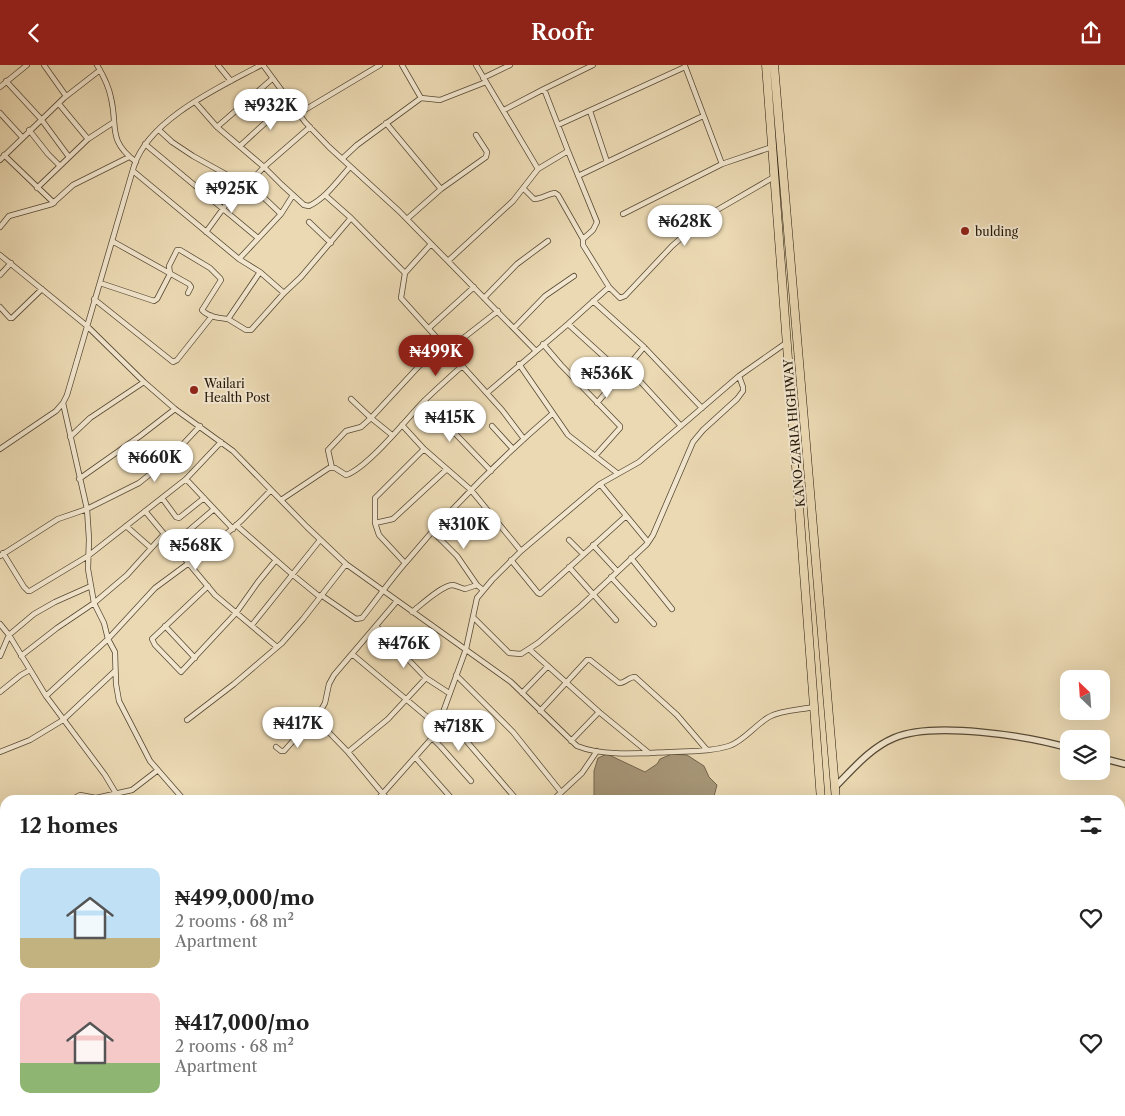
<!DOCTYPE html>
<html lang="en">
<head>
<meta charset="utf-8">
<style>
  :root { --surface:#fff; --page:#f2f2f2; --text:#222; --muted:#767676; --accent:#8f2418 }
  body { margin:0; font-family:"Libre Caslon Text",serif; background:var(--page); color:var(--text); height:100vh; display:flex; flex-direction:column; font-size:19px; white-space:nowrap }
  * { box-sizing:border-box; margin:0 }
  p { font-size:16px; color:var(--muted) }
  .icon { flex:none; width:28px; height:28px; fill:none; stroke:currentColor; stroke-width:2; stroke-linecap:round; stroke-linejoin:round }
  .map { position:relative; flex:1; overflow:hidden }
  .side { position:absolute; left:0px; top:730px; width:1125px; height:321px; display:flex; flex-direction:column; background:var(--surface); border-radius:15px 15px 0 0; box-shadow:0 5px 20px #0002 }
  .side>* { flex:none }
  .needle { width:32px; rotate:335deg }
  .buttons { position:absolute; left:1060px; top:605px; display:grid; gap:10px }
  .buttons a { display:grid; place-items:center; width:50px; height:50px; border-radius:10px; background:var(--surface); box-shadow:0 5px 20px #0002; font-size:25px }
  .price { position:absolute; translate:-50% -42px; padding:0 11px; border-radius:18px; background:#fff; color:#222; font-size:16px; line-height:32px; filter:drop-shadow(0 1px 2px #0008) }
  .price::after { content:''; position:absolute; left:50%; top:30px; width:15px; height:11px; margin-left:-8px; background:inherit; clip-path:polygon(0 0,100% 0,50% 100%) }
  .price.selected { background:var(--accent); color:#fff }
  ul { padding:0; list-style:none }
  li { display:flex; align-items:center; gap:15px; height:125px; padding:0 20px }
  li span { display:grid; place-items:center; flex:none; width:140px; height:100px; border-radius:10px; color:#555 }
  li>.icon { margin-inline-start:auto }
  span .icon { width:60px; height:60px; fill:#fffc; stroke-width:1 }
  li b { font-size:21px }
  h2 { display:flex; justify-content:space-between; align-items:center; height:60px; padding:0 20px; font-size:21px }
  header { display:flex; justify-content:space-between; align-items:center; height:65px; padding:0 20px; background:var(--accent); color:#fff; font-size:22px; font-weight:600 }
  .map>svg:first-child { display:block }
</style>
</head>
<body>
<header><svg class="icon" aria-label="back" viewBox="0 0 24 24"><path d="M15 5l-7 7 7 7"/></svg>Roofr<svg class="icon" aria-label="share" viewBox="0 0 24 24"><path d="M12 15V3M7 8l5-5 5 5M5 13v7h14v-7"/></svg></header>
<div class="map">
<svg width="1125" height="1051" viewBox="0 0 1125 1051">
  <rect width="100%" height="100%" fill="#ebd9b3"/>
  <filter id="stains"><feTurbulence type="fractalNoise" baseFrequency=".004" numOctaves="4"/><feColorMatrix values="0 0 0 0 .2 0 0 0 0 .09 0 0 0 0 .02 0 0 0 .5 -.17"/></filter>
  <radialGradient id="worn" r=".72"><stop offset=".6" stop-color="#630" stop-opacity="0"/><stop offset="1" stop-color="#630" stop-opacity=".3"/></radialGradient>
  <path fill="#a79779" stroke="#72644c" d="M607,689L645,707L657,699L660,694L672,689L687,690L704,701L709,712L717,720L713,735H594V706L598,693Z
    M1125,775V859L1120,856V777Z"/>
  <g fill="none" stroke-linecap="round" stroke-linejoin="round">
    <g stroke="#554833" stroke-width="6">
      <path id="minor" d="M44,0L66,31
        M97,0C103,10 109,22 111,33C118,62 107,75 136,97
        M218,0L231,16
        M263,0L305,57L329,82L399,146L536,286
        M402,0L421,33
        M476,0L538,104
        M685,1L722,99
        M483,13L510,0
        M6,16L41,54L69,92
        M0,22L27,0
        M544,24L568,86L597,157L593,165L583,174V180L609,222L620,233L625,231L672,181L705,152L774,112
        M195,37L217,62L264,102L282,120L304,140L309,141C326,133 338,115 350,102
        M59,39L88,74
        M504,45L544,24L593,0
        M590,46L607,97
        M0,48L22,72
        M298,49L380,0
        M386,58L441,124
        M558,60L685,2
        M217,62L272,14
        M29,65L48,89L60,101
        M159,65L172,77L193,91L258,127L281,149
        M145,79L258,173
        M240,81L289,36
        M4,90L54,138
        M342,94L357,80L421,33L440,35L486,17
        M0,95L64,33L100,5
        M133,106L239,194L260,207L284,228
        M578,111L703,51
        M246,121L264,102L310,62
        M37,123L88,74L114,57
        M524,124L534,134C542,134 547,129 555,128L558,130L583,174
        M325,130L351,153L405,208
        M623,149L722,99L772,82
        M407,154L441,124L486,92L487,87L476,70
        M309,157L331,178
        M0,162L9,151L52,139L73,120L129,92
        M206,167L241,119
        M112,176L189,219L191,222L188,228
        M431,179L405,208L401,233L502,345L524,374
        M0,190L87,261L144,317L175,344L233,386L307,462L346,499L511,617L577,681C604,692 643,688 672,687C691,686 710,687 729,681C744,676 755,660 769,652C781,645 800,645 814,642
        M239,194L281,149L293,130
        M448,196L513,136L538,104L568,86
        M0,210L11,198
        M100,218L154,236L157,234L170,209L169,201L177,185H180L210,203L220,213L221,215L202,245C208,252 219,253 228,254L260,207
        M484,233L517,199L548,176
        M94,234L173,297L177,295L212,251
        M593,236L644,282L702,343
        M0,242L10,253H12L42,224
        M228,254L246,265H251L284,228L301,212L351,153
        M568,259L623,309
        M429,263L474,222
        M514,263L545,231L574,211
        M543,279L561,300L620,361V363L595,391
        M519,299L568,370L617,408
        M628,303L681,361
        M487,328L568,259L609,222
        M351,334L371,353L392,370
        M424,336L491,406
        M63,338L87,444L89,474L88,504L94,538L104,558L108,574L115,587L116,619L119,636L150,696L184,735
        M597,338L644,282
        M402,360L424,384L471,425L521,486
        M492,361L513,384
        M70,372L90,353L144,317
        M0,384L56,346L63,338L67,330L134,101C149,54 220,22 261,0
        M332,403L328,385L346,366L361,362L371,353L420,300L448,285L498,246
        M79,414L140,371L175,344
        M186,414L233,464
        M600,419L648,477
        M162,433L176,452L179,453L204,433
        M281,435L329,403H335L346,410C367,403 405,356 422,338C435,325 449,313 462,301
        M145,446L215,530L277,582
        M375,458L393,454L447,404
        M236,460L293,510L320,532
        M126,461L151,483
        M432,466L457,491L477,520
        M569,475L583,489
        M173,479L214,444
        M593,480L617,506
        M3,488L24,522L28,526H30L88,491L186,414L221,377
        M0,491L58,454L87,444L139,418L170,393L200,361
        M631,493L672,544
        M511,495L538,528L540,529L626,451
        M405,498L379,470L375,458V433L424,384
        M569,502L616,555
        M611,512L654,559
        M208,521L152,574L155,580L181,607L236,548L258,517L276,495
        M321,530L356,554L362,553C377,534 391,514 407,496C451,443 500,394 552,349
        M412,547C421,540 442,520 453,520C457,521 461,523 465,524L477,520L483,525
        M473,552L509,588L521,589L538,578L581,541L647,479L653,470L693,377L703,365L737,334L743,326V322L739,311
        M0,559L9,570L46,631L105,710L120,735
        M252,560L320,475
        M165,561L195,593
        M376,561L426,613L449,628
        M529,584L599,647L649,688
        M352,589L438,661
        M0,591L9,570L34,549L55,537L91,521
        M21,591L57,563L94,538L127,510L164,469
        M456,610L513,667L561,727
        M0,627L21,610L30,605
        M522,628L548,601
        M46,631L108,574L155,523L216,478L242,455L271,425
        M540,646L587,595H590L619,618C626,618 628,612 635,612L677,650L707,685
        M315,653L348,687L388,735
        M442,653L463,672L517,735
        M187,655L234,619L282,578L303,554L346,499
        M432,673L441,682L471,716
        M571,676L599,647
        M276,682L281,686H284L321,645L325,638L329,619L334,610L397,536
        M0,687L30,675L63,655L115,606
        M348,687L388,654L426,613
        M415,692L453,735
        M71,735L80,730L96,733L132,725L158,705
        M377,735L432,673L438,661L466,584L477,533L492,515L521,486L600,419L639,397L739,311L786,278
        M553,735L582,708L597,686
        M0,794L5,786
        M0,988L5,980
        M0,1035L5,1039
        M16,1046L29,1051
        M77,1046L81,1051
        M259,1046L261,1051
        M378,1046L379,1051
        M430,1046L432,1051
        M484,1046L485,1051
        M29,1051L55,1046
        M160,1051L165,1046
        M221,1051L226,1046
        M345,1051L350,1046"/>
    </g>
    <g stroke="#554833" stroke-width="8">
      <path id="tertiary" d="M1101,693L1125,699
        M835,722C853,704 870,683 894,673C933,656 1028,671 1069,683
        M0,846L5,849
        M167,1046L169,1051"/>
    </g>
    <g stroke="#231708" stroke-width="9">
      <path id="primary" d="M1120,937L1125,935
        M1120,951L1125,949
        M752,1051L767,1046
        M798,1051L814,1046"/>
    </g>
    <g stroke="#231708" stroke-width="9">
      <path id="trunk" d="M766,0L821,735
        M774,0L836,735
        M843,1046L844,1051
        M859,1046L860,1051
        M960,1046L963,1051
        M684,1051L688,1046
        M987,1051L988,1046"/>
    </g>
    <use href="#minor" stroke="#f2e6ce" stroke-width="4.5"/>
    <use href="#tertiary" stroke="#f2e6ce" stroke-width="5.5"/>
    <use href="#primary" stroke="#ebd9b3" stroke-width="7"/>
    <use href="#trunk" stroke="#ebd9b3" stroke-width="8"/>
  </g>
  <g fill="#8f2418" stroke="#f2e6ce" stroke-width="2">
    <circle cx="965" cy="166" r="5"/>
    <circle cx="194" cy="325" r="5"/>
  </g>
  <g text-anchor="middle" dominant-baseline="central" stroke-width="4" stroke-linejoin="round" paint-order="stroke">
    <g font-size="12" fill="#231708" stroke="#f2e6ce" text-anchor="start">
      <text x="975" y="166">bulding</text>
      <text x="204" y="318">Wailari<tspan x="204" dy="14">Health Post</tspan></text>
    </g>
    <g font-size="12" fill="#231708" stroke="#f2e6ce">
      <text transform="translate(794 368) rotate(-95)">KANO-ZARIA HIGHWAY</text>
    </g>
  </g>
  <rect width="100%" height="100%" filter="url(#stains)"/>
  <rect width="100%" height="100%" fill="url(#worn)"/>
</svg>
<div class="buttons">
<a><svg class="needle" viewBox="-14 -14 28 28"><path d="M0-13l5 13h-10z" fill="#e53935"/><path d="M0 13l5-13h-10z" fill="#767676"/></svg></a>
<a><svg class="icon" aria-label="layers" viewBox="0 0 24 24"><path d="M12 4l9 5-9 5-9-5zM3 14l9 5 9-5"/></svg></a>
</div>
<b class="price" style="left:271px;top:66px">₦932K</b>
<b class="price" style="left:232px;top:149px">₦925K</b>
<b class="price" style="left:685px;top:182px">₦628K</b>
<b class="price selected" style="left:436px;top:312px">₦499K</b>
<b class="price" style="left:607px;top:334px">₦536K</b>
<b class="price" style="left:450px;top:378px">₦415K</b>
<b class="price" style="left:155px;top:418px">₦660K</b>
<b class="price" style="left:464px;top:485px">₦310K</b>
<b class="price" style="left:196px;top:506px">₦568K</b>
<b class="price" style="left:404px;top:604px">₦476K</b>
<b class="price" style="left:298px;top:684px">₦417K</b>
<b class="price" style="left:459px;top:687px">₦718K</b>
<section class="side">
<h2>12 homes<svg class="icon" aria-label="filters" viewBox="0 0 24 24"><path d="M4 7h16M4 17h16"/><circle cx="9" cy="7" r="2"/><circle cx="15" cy="17" r="2"/></svg></h2>
<ul>
<li><span style="background:linear-gradient(#bfe0f5 70%,#c2b280 0)"><svg class="icon" aria-label="home" viewBox="0 0 24 24"><path d="M3 11l9-7 9 7M6 9v11h12V9"/></svg></span><div><b>₦499,000/mo</b><p>2 rooms · 68 m²</p><p>Apartment</p></div><svg class="icon" aria-label="heart" viewBox="0 0 24 24"><path d="M12 20l-8-8c-3-5 5-10 8-4 3-6 11-1 8 4z"/></svg></li>
<li><span style="background:linear-gradient(#f6c9c9 70%,#8fb573 0)"><svg class="icon" aria-label="home" viewBox="0 0 24 24"><path d="M3 11l9-7 9 7M6 9v11h12V9"/></svg></span><div><b>₦417,000/mo</b><p>2 rooms · 68 m²</p><p>Apartment</p></div><svg class="icon" aria-label="heart" viewBox="0 0 24 24"><path d="M12 20l-8-8c-3-5 5-10 8-4 3-6 11-1 8 4z"/></svg></li>
</ul>
</section>
</div>
</body>
</html>
